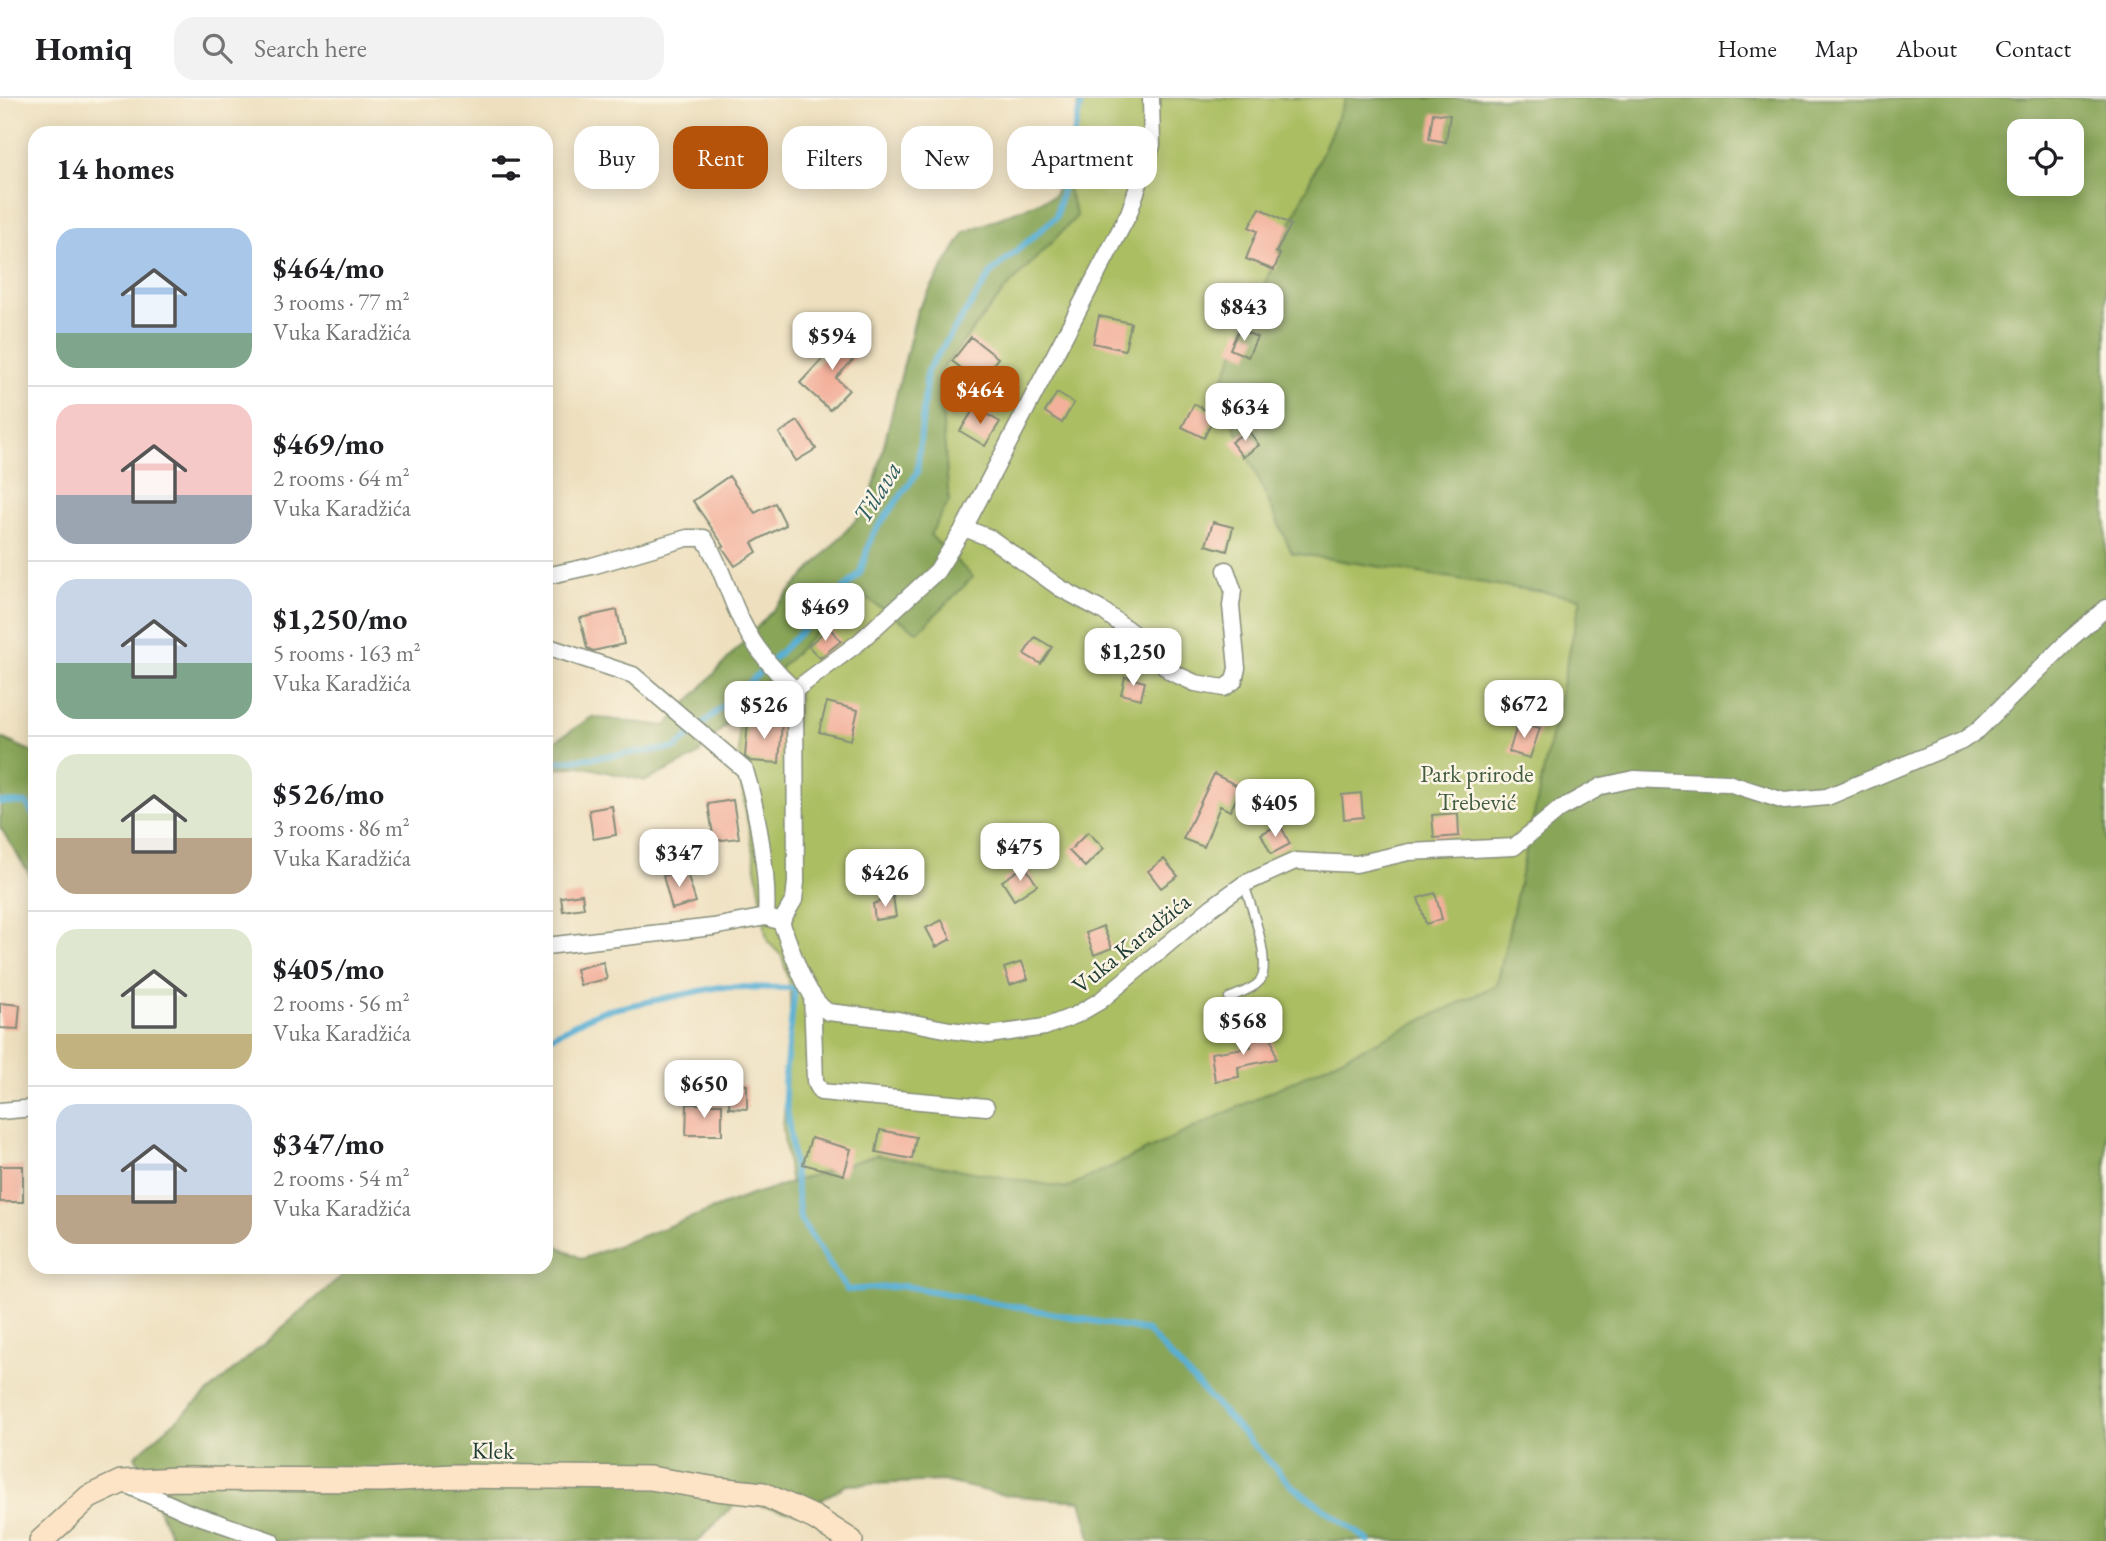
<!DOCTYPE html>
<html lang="en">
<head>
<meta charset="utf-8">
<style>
  :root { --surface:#fff; --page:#f2f2f2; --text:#202124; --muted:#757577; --line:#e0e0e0; --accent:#b45309 }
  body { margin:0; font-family:"EB Garamond",serif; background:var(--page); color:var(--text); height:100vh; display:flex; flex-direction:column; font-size:26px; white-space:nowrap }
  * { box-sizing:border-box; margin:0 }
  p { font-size:23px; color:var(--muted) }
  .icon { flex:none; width:38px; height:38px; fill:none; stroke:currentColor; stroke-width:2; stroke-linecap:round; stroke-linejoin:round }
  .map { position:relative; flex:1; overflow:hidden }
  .drawer { position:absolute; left:28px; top:28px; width:525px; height:1148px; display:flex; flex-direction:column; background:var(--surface); border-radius:21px; box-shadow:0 4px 18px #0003 }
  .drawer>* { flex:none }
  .guide { position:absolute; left:574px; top:28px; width:665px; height:63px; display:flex; gap:14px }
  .fabs { position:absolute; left:2007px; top:21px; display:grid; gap:14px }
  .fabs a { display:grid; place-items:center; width:77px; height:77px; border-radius:14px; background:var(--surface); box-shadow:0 4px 18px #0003; font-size:35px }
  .price { position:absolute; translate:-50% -60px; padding:0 16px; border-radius:14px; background:#fff; color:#222; font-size:23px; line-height:46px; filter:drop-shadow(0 2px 4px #0008) }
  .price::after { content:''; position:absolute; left:50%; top:42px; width:21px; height:16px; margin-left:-10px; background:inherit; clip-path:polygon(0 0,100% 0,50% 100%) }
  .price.selected { background:var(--accent); color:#fff }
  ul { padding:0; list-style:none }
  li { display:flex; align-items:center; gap:21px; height:175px; padding:0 28px }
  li+li { border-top:2px solid var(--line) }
  li span { display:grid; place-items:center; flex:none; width:196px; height:140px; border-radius:21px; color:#555 }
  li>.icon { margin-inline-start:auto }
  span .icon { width:84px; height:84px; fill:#fffc; stroke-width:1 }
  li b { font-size:30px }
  h2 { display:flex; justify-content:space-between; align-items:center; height:84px; padding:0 28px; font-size:30px }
  .pill { padding:0 24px; border-radius:21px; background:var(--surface); box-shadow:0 4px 18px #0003; font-size:24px; line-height:63px }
  .pill.selected { background:var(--accent); color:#fff }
  header { display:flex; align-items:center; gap:42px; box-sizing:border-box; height:98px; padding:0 35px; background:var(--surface); border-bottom:2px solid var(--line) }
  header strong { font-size:33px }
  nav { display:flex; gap:38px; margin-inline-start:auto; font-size:24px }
  .search { width:490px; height:63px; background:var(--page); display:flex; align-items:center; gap:18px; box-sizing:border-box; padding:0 24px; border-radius:21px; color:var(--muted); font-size:26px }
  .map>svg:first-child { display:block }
</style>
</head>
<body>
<header>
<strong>Homiq</strong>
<div class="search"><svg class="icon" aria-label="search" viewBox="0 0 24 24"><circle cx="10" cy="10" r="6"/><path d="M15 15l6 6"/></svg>Search here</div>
<nav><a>Home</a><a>Map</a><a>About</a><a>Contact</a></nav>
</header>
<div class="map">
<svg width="2106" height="1443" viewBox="0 0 2106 1443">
  <rect width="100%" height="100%" fill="#fcf5e5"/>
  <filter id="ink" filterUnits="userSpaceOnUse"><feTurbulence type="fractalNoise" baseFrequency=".0143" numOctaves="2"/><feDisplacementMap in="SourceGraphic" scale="14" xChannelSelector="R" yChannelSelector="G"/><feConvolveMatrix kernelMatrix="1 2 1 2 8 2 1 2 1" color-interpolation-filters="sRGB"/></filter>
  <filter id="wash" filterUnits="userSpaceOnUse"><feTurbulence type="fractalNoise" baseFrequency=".00686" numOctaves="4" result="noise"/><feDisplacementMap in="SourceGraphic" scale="28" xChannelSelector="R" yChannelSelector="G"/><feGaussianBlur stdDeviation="1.57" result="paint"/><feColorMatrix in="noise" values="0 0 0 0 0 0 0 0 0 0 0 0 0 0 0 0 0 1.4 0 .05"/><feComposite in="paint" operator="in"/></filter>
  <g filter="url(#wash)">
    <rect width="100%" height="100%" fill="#eee0bf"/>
    <path fill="#abbe62" stroke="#657e4b" stroke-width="2" fill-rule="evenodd" d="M1078,0H2106V1443L793,1100L783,1032L790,937V889L782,858L768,844L765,832L764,815L740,679L737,585L867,465L918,280L1064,100L1075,46ZM2020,33H2072V86H2020Z"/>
    <path fill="#88a558" stroke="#547146" stroke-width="2" fill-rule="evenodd" d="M1346,0H2106V1443H1092L1081,1403L1004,1397L943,1383L847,1387L798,1415L738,1403L698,1443H173L135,1358L352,1169H546V1142L582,1161L748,1098L876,1057L1066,1090L1497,887L1581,500L1292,455L1218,292ZM2020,33H2072V86H2020Z
      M1062,74L1077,118L1004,193L939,274L949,403L930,437L973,479L918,534L855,493L695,659L646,683L580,668L546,672V646L552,645L592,619L666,628L869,408L917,213L965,134L1054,98Z
      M1,640L35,655V785L0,729Z"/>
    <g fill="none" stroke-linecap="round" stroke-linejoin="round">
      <path stroke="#57afd4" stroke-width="6" d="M546,665L676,650L751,583L860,475L872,437L917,375L927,273L992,174L1056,119L1082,0
        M0,704L26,705L35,720
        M546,941L599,914L719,889L795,890L784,985L800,1121L847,1192L905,1188L1147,1233L1292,1388L1369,1443"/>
    </g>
    <g id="blocks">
      <path fill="#f3b19c" d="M1433,15L1450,17L1446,44L1429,41Z
        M1119,38L1141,45L1132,72L1110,65Z
        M1260,110L1291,127L1276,154L1280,156L1274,172L1246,161L1257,133L1249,129Z
        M1099,218L1131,225L1125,252L1093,245Z
        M1239,231L1257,239L1248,259L1230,251Z
        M846,235L863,251L836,280L849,292L830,312L800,285Z
        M971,239L998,260L979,284L952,263Z
        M1057,295L1074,305L1062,325L1045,314Z
        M1194,306L1215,317L1204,340L1182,329Z
        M975,309L1000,324L985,348L960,333Z
        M798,323L816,351L796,363L779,335Z
        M1248,332L1259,347L1243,359L1231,344Z
        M729,378L755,415L775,405L786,427L752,445L757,454L735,468L722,449L724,448L693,403Z
        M1213,424L1233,429L1227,453L1206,447Z
        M617,512L624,546L593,553L587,550L580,520Z
        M829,529L841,543L820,560L808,548Z
        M1035,539L1052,549L1041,566L1024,556Z
        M1125,579L1145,584L1141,601L1121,596Z
        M827,604L858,612L851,642L819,634Z
        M748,622L782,624L779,665L751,663L745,659Z
        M1518,624L1540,630L1530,660L1509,654Z
        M1214,676L1242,690L1230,713L1220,708L1204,749L1183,741Z
        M1361,695L1363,719L1344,721L1342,697Z
        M733,702L739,740L714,743L708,706Z
        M612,708L616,737L593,741L589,712Z
        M1458,715L1459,738L1434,740L1432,717Z
        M1280,726L1290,746L1271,756L1261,736Z
        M1088,734L1104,750L1085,769L1069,753Z
        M1164,761L1178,778L1161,790L1148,773Z
        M1025,768L1037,787L1014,802L1002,783Z
        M686,772L696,804L672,811L663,778Z
        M1435,795L1442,821L1426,826L1418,800Z
        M582,796L584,810L563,813L561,799Z
        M893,798L896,819L875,822L873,806Z
        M942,822L951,841L936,849L926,830Z
        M1103,828L1112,850L1094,857L1086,835Z
        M603,864L607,881L580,887L576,871Z
        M1022,864L1028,881L1010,887L1004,870Z
        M0,905L20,907L18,931L0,930Z
        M1271,935L1276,961L1238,969L1239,979L1215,983L1211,955L1251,949L1249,940Z
        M730,986L747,987V1011L729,1010Z
        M687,1006H722V1037H686Z
        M880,1032L916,1039L912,1061L876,1054Z
        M811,1040L851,1051L844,1077L803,1066Z
        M0,1068H23V1104H0Z"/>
    </g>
  </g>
  <g filter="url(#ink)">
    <use href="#blocks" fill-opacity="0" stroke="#868e7a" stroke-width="2"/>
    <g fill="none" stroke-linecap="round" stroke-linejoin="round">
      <g stroke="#868e7a" stroke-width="11">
        <path id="lane" d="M1229,900C1238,896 1253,891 1259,884C1274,869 1250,805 1244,786"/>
      </g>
      <g stroke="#868e7a" stroke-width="19">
        <path id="street" d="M964,430L990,440L1060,490L1103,513L1131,534L1171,574L1195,585L1224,590L1234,583L1237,570L1231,508L1233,492L1226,472
          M546,478L592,468L687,440H704C721,466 728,496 742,524C755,550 774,573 795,592
          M546,548L633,577L745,672C757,711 769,779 766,819
          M781,824C791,849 805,900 828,914L898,922L950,932L989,937L1045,929L1076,917L1100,903L1212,809L1244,786L1295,763L1356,766L1409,754L1514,749L1560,711L1602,688L1634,681L1728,685L1784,703L1827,699L1962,643L1978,632L2069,542L2106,510
          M546,848L713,829L766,819L781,824L794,802L796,784L795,592L858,545L937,473L964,430L1129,115L1152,47L1151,0
          M812,896L815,983L821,994L986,1009
          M0,1013L35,1010
          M123,1385L187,1414L271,1443"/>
      </g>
      <g stroke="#868e7a" stroke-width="26">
        <path id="secondary" d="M41,1443L89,1399L121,1384L177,1381L383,1382L453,1378L650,1380L717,1391L763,1396L815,1420L851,1443"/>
      </g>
      <use href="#lane" stroke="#fff" stroke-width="8"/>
      <use href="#street" stroke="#fff" stroke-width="16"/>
      <use href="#secondary" stroke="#fee4c6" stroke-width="23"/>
    </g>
  </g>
  <g text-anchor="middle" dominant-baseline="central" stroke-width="5" stroke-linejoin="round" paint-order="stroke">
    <g font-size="24" fill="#425d40" stroke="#fcf5e5">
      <text x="1477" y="675">Park prirode<tspan x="1477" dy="28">Trebević</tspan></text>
    </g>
    <g font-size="24" fill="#1f3d34" stroke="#fcf5e5">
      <text transform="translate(1131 845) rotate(-39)">Vuka Karadžića</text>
      <text transform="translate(493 1352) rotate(1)">Klek</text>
    </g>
    <g font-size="26" font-style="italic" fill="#305f64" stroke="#fcf5e5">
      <text transform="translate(877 394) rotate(-58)">Tilava</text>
    </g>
  </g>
</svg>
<div class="fabs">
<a><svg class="icon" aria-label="locate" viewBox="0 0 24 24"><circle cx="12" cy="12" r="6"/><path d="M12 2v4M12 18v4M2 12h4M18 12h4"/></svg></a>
</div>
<b class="price" style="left:1244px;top:245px">$843</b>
<b class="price" style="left:832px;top:274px">$594</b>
<b class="price selected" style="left:980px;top:328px">$464</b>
<b class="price" style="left:1245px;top:345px">$634</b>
<b class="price" style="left:825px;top:545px">$469</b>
<b class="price" style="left:1133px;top:590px">$1,250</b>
<b class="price" style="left:1524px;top:642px">$672</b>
<b class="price" style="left:764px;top:643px">$526</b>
<b class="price" style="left:1275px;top:741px">$405</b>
<b class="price" style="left:1020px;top:785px">$475</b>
<b class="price" style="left:679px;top:791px">$347</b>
<b class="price" style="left:885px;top:811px">$426</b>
<b class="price" style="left:1243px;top:959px">$568</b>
<b class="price" style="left:704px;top:1022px">$650</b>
<div class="guide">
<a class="pill">Buy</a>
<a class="pill selected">Rent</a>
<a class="pill">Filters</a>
<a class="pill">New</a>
<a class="pill">Apartment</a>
</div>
<section class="drawer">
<h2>14 homes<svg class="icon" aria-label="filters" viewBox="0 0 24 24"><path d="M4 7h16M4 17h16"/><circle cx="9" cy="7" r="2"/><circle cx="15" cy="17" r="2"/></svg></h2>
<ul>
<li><span style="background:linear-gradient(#a9c7e8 75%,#7fa58c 0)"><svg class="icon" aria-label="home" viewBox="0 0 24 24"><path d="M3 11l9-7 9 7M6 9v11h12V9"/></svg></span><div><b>$464/mo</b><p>3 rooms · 77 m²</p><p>Vuka Karadžića</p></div></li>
<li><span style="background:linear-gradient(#f6c9c9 65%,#9aa5b1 0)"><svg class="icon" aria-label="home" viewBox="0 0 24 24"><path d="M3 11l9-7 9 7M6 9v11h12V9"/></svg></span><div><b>$469/mo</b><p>2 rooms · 64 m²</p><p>Vuka Karadžića</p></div></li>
<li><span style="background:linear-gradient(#c9d6e8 60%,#7fa58c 0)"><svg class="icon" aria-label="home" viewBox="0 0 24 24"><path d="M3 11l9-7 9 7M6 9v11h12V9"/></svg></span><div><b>$1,250/mo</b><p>5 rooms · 163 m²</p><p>Vuka Karadžića</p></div></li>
<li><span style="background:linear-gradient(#dfe7d0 60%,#b9a48a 0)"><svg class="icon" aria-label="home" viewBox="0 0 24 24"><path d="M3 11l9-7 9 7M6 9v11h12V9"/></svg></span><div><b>$526/mo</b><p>3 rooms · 86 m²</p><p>Vuka Karadžića</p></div></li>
<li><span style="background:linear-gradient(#dfe7d0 75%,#c2b280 0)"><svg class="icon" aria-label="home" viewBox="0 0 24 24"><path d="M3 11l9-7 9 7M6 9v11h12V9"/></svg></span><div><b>$405/mo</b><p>2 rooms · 56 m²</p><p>Vuka Karadžića</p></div></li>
<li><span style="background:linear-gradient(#c9d6e8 65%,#b9a48a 0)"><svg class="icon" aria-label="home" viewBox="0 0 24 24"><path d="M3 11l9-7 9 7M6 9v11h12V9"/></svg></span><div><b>$347/mo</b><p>2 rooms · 54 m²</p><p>Vuka Karadžića</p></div></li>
</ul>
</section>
</div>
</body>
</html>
